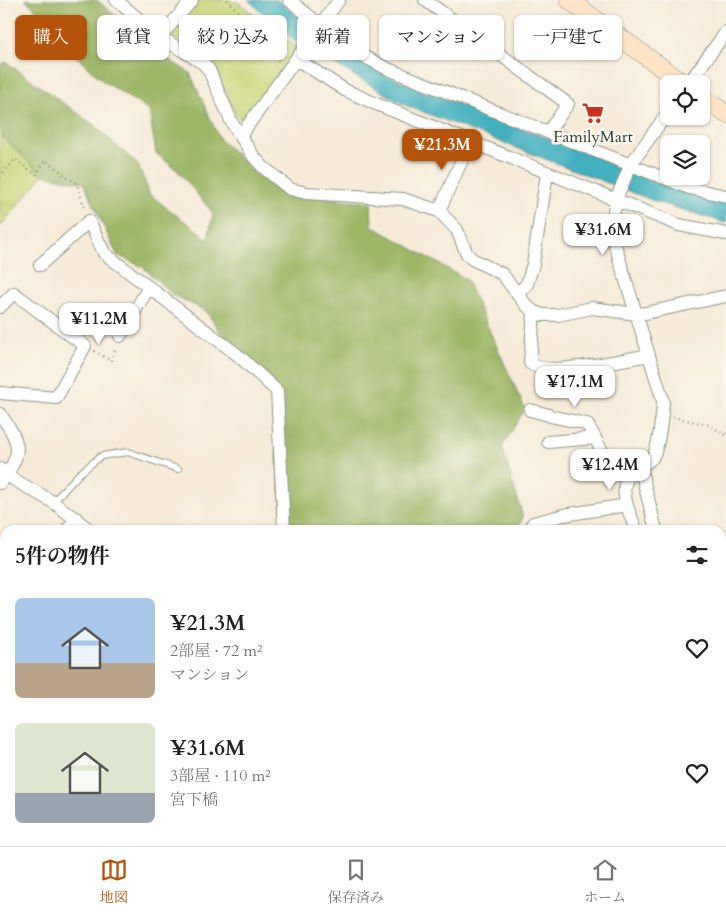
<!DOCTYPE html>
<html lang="ja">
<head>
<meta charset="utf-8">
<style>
  :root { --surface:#fff; --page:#f6f6f6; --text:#222; --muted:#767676; --line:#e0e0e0; --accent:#b45309 }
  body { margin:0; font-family:Cardo,"Noto Serif JP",serif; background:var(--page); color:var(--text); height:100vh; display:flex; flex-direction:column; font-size:19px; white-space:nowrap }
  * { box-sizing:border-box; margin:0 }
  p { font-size:16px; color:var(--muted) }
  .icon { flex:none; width:28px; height:28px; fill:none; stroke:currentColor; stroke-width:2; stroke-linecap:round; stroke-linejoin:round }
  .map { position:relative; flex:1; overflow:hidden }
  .panel { position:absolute; left:0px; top:525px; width:726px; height:321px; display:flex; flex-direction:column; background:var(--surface); border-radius:15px 15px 0 0; box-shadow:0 1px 4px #0004 }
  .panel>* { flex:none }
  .top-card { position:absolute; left:15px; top:15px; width:696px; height:45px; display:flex; gap:10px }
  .buttons { position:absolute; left:660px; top:75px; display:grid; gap:10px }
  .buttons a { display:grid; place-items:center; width:50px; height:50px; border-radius:8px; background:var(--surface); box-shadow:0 1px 4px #0004; font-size:25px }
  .price { position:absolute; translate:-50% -42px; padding:0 11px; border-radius:10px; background:#fff; color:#222; font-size:16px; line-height:32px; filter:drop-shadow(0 1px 2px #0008) }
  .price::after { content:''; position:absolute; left:50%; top:30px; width:15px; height:11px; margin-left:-8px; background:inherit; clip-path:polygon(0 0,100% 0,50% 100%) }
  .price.active { background:var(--accent); color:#fff }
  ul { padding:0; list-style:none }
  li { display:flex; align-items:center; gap:15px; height:125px; padding:0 15px }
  li span { display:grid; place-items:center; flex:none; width:140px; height:100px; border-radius:8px; color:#555 }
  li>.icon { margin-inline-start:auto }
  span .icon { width:60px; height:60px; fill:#fffc; stroke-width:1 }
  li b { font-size:21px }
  h2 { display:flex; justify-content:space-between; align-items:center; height:60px; padding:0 15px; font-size:21px }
  .tag { padding:0 18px; border-radius:8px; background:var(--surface); box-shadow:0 1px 4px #0004; font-size:18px; line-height:45px }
  .tag.active { background:var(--accent); color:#fff }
  .tabs { display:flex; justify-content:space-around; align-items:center; height:70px; border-top:1px solid var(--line); background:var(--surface); font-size:14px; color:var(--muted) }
  .tabs a { display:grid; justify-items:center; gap:2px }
  .tabs .active { color:var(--accent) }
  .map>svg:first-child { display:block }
</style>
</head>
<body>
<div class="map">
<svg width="726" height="846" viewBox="0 0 726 846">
  <rect width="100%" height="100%" fill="#fbf7ec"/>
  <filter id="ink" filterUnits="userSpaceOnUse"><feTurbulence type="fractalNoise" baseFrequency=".02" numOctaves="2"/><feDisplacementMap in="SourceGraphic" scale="10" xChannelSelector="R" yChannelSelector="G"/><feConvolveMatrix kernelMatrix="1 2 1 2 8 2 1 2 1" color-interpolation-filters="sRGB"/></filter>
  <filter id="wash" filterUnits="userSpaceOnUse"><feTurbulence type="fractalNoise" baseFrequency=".0096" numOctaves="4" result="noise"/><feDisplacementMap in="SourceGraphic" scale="20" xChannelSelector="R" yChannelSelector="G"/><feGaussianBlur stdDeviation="1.12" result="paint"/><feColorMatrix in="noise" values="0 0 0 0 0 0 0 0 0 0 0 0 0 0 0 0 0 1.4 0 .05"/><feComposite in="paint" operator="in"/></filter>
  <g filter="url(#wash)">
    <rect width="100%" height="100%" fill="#f7ebd8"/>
    <path fill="#c7d476" stroke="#738855" d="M198,0H230L234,3L236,1L298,48L245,117L240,119L236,115L216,71L201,54L173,37L172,31Z
      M0,135L43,175L0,227Z"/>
    <path fill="#9db667" stroke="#5e7a4e" d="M25,0H97L160,54L190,73L219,138L256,174L290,196H305L371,202L372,226L466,279L525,409L502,447L523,517L517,530H284L271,389L231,348L206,311L173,295L143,267L117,255L84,183L43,175L0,135V65L6,62L94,125L138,165L150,195L208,239L213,213L178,171L156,153L149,110L103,81L67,48L33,6Z
      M322,841H459L462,846H322Z"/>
    <path fill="#42b0bf" stroke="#30767a" d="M248,0H277L343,51L380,73L448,100L701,196L726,201V223L657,202L405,105L296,42Z
      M726,784V846H705L706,841H721V788Z"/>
  </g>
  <g filter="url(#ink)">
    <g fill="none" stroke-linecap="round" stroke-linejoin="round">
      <g stroke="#8b9486" stroke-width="8">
        <path id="lane" d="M53,502L79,474L101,456L128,452L178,469"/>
      </g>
      <g stroke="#8b9486" stroke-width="14">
        <path id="street" d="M116,0L160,37L203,63L209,70L232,123L254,157L263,167L290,189L306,193L403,199L439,211L457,230L467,254L472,259L502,274L526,305L534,312L543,315H558L592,308L636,314L646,313L726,296
          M289,0L353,51L388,69L689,188L726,196
          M425,0L568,104L548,132
          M160,37L192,0
          M296,59L345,90L376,104L679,225L726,234
          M688,84L726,32
          M240,136L339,0
          M439,211L470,142
          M40,265L89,221L104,253L239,356L277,391L284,530
          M517,294L527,284L533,264L547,173
          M0,307L14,293L85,346L56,398L0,393
          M534,312L530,363C546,378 627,359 649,355
          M120,336L149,287
          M530,410L549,415L550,416L587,424L595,438
          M0,414C22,445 23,453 0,483
          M548,442L595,438L605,457L627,477
          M640,467L656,530
          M0,469L6,475L53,502L90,530
          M533,523L564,515L627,505
          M67,530L76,518
          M636,530C630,513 615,486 633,472C639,467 647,464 652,458C660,446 662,415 663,401L610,229L617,197L631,164L669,111
          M0,614L5,608
          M0,700L5,705
          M296,841L298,846
          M0,843L5,838
          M160,846L164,841
          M695,846L696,841"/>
      </g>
      <g stroke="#8b9486" stroke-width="19">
        <path id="secondary" d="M569,0L684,84
          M701,96L726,114"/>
      </g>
      <path stroke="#8b9486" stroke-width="2.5" stroke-dasharray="1 4" stroke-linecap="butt" d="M227,0L239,12L252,22L256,29L259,39L280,62
        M0,177L15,159L36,175L45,160L77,184L85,210
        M94,351L111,361L116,347
        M673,417L709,425L726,435
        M416,846L417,841"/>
      <use href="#lane" stroke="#fff" stroke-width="6"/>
      <use href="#street" stroke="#fff" stroke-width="12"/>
      <use href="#secondary" stroke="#ffe4c6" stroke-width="18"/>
    </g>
  </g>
  <defs>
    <g id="supermarket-bare" transform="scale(1.725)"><path d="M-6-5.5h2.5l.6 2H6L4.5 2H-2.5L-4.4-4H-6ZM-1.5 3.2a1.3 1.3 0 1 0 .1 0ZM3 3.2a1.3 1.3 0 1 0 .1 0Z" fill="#c8321e" stroke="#fbf7ec" stroke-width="2.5" paint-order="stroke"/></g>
  </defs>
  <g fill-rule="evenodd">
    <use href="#supermarket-bare" x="593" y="113"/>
  </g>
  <g text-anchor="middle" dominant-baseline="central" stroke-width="5" stroke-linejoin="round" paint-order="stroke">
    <g font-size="16" fill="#1f3d34" stroke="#fbf7ec">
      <text x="593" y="137">FamilyMart</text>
    </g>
  </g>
</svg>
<div class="buttons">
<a><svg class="icon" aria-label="locate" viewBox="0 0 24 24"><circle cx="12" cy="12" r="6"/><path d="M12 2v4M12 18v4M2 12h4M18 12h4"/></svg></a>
<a><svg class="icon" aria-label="layers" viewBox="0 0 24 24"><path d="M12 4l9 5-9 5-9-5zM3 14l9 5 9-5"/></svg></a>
</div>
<b class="price active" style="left:442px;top:171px">¥21.3M</b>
<b class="price" style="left:603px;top:256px">¥31.6M</b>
<b class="price" style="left:99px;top:345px">¥11.2M</b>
<b class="price" style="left:575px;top:408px">¥17.1M</b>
<b class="price" style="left:610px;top:491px">¥12.4M</b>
<div class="top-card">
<a class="tag active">購入</a>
<a class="tag">賃貸</a>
<a class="tag">絞り込み</a>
<a class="tag">新着</a>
<a class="tag">マンション</a>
<a class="tag">一戸建て</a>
</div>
<section class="panel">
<h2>5件の物件<svg class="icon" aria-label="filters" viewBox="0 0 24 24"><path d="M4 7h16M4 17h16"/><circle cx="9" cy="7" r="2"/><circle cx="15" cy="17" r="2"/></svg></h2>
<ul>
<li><span style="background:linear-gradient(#a9c7e8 65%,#b9a48a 0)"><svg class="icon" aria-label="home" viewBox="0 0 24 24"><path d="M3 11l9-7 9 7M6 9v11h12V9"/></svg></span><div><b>¥21.3M</b><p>2部屋 · 72 m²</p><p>マンション</p></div><svg class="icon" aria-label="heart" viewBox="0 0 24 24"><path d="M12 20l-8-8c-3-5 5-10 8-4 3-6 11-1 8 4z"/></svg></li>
<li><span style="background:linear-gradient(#dfe7d0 70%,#9aa5b1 0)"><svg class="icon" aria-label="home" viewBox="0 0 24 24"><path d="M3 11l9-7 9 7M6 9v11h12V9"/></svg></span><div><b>¥31.6M</b><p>3部屋 · 110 m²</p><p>宮下橋</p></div><svg class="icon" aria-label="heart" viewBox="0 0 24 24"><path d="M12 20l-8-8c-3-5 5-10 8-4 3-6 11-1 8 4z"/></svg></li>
</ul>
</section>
</div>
<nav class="tabs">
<a class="active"><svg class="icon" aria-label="map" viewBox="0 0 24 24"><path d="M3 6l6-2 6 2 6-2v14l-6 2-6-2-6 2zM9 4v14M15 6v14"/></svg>地図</a>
<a><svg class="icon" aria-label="saved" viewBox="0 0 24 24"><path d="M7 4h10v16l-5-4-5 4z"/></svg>保存済み</a>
<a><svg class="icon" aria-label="home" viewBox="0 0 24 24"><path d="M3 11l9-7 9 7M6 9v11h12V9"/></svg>ホーム</a>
</nav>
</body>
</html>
